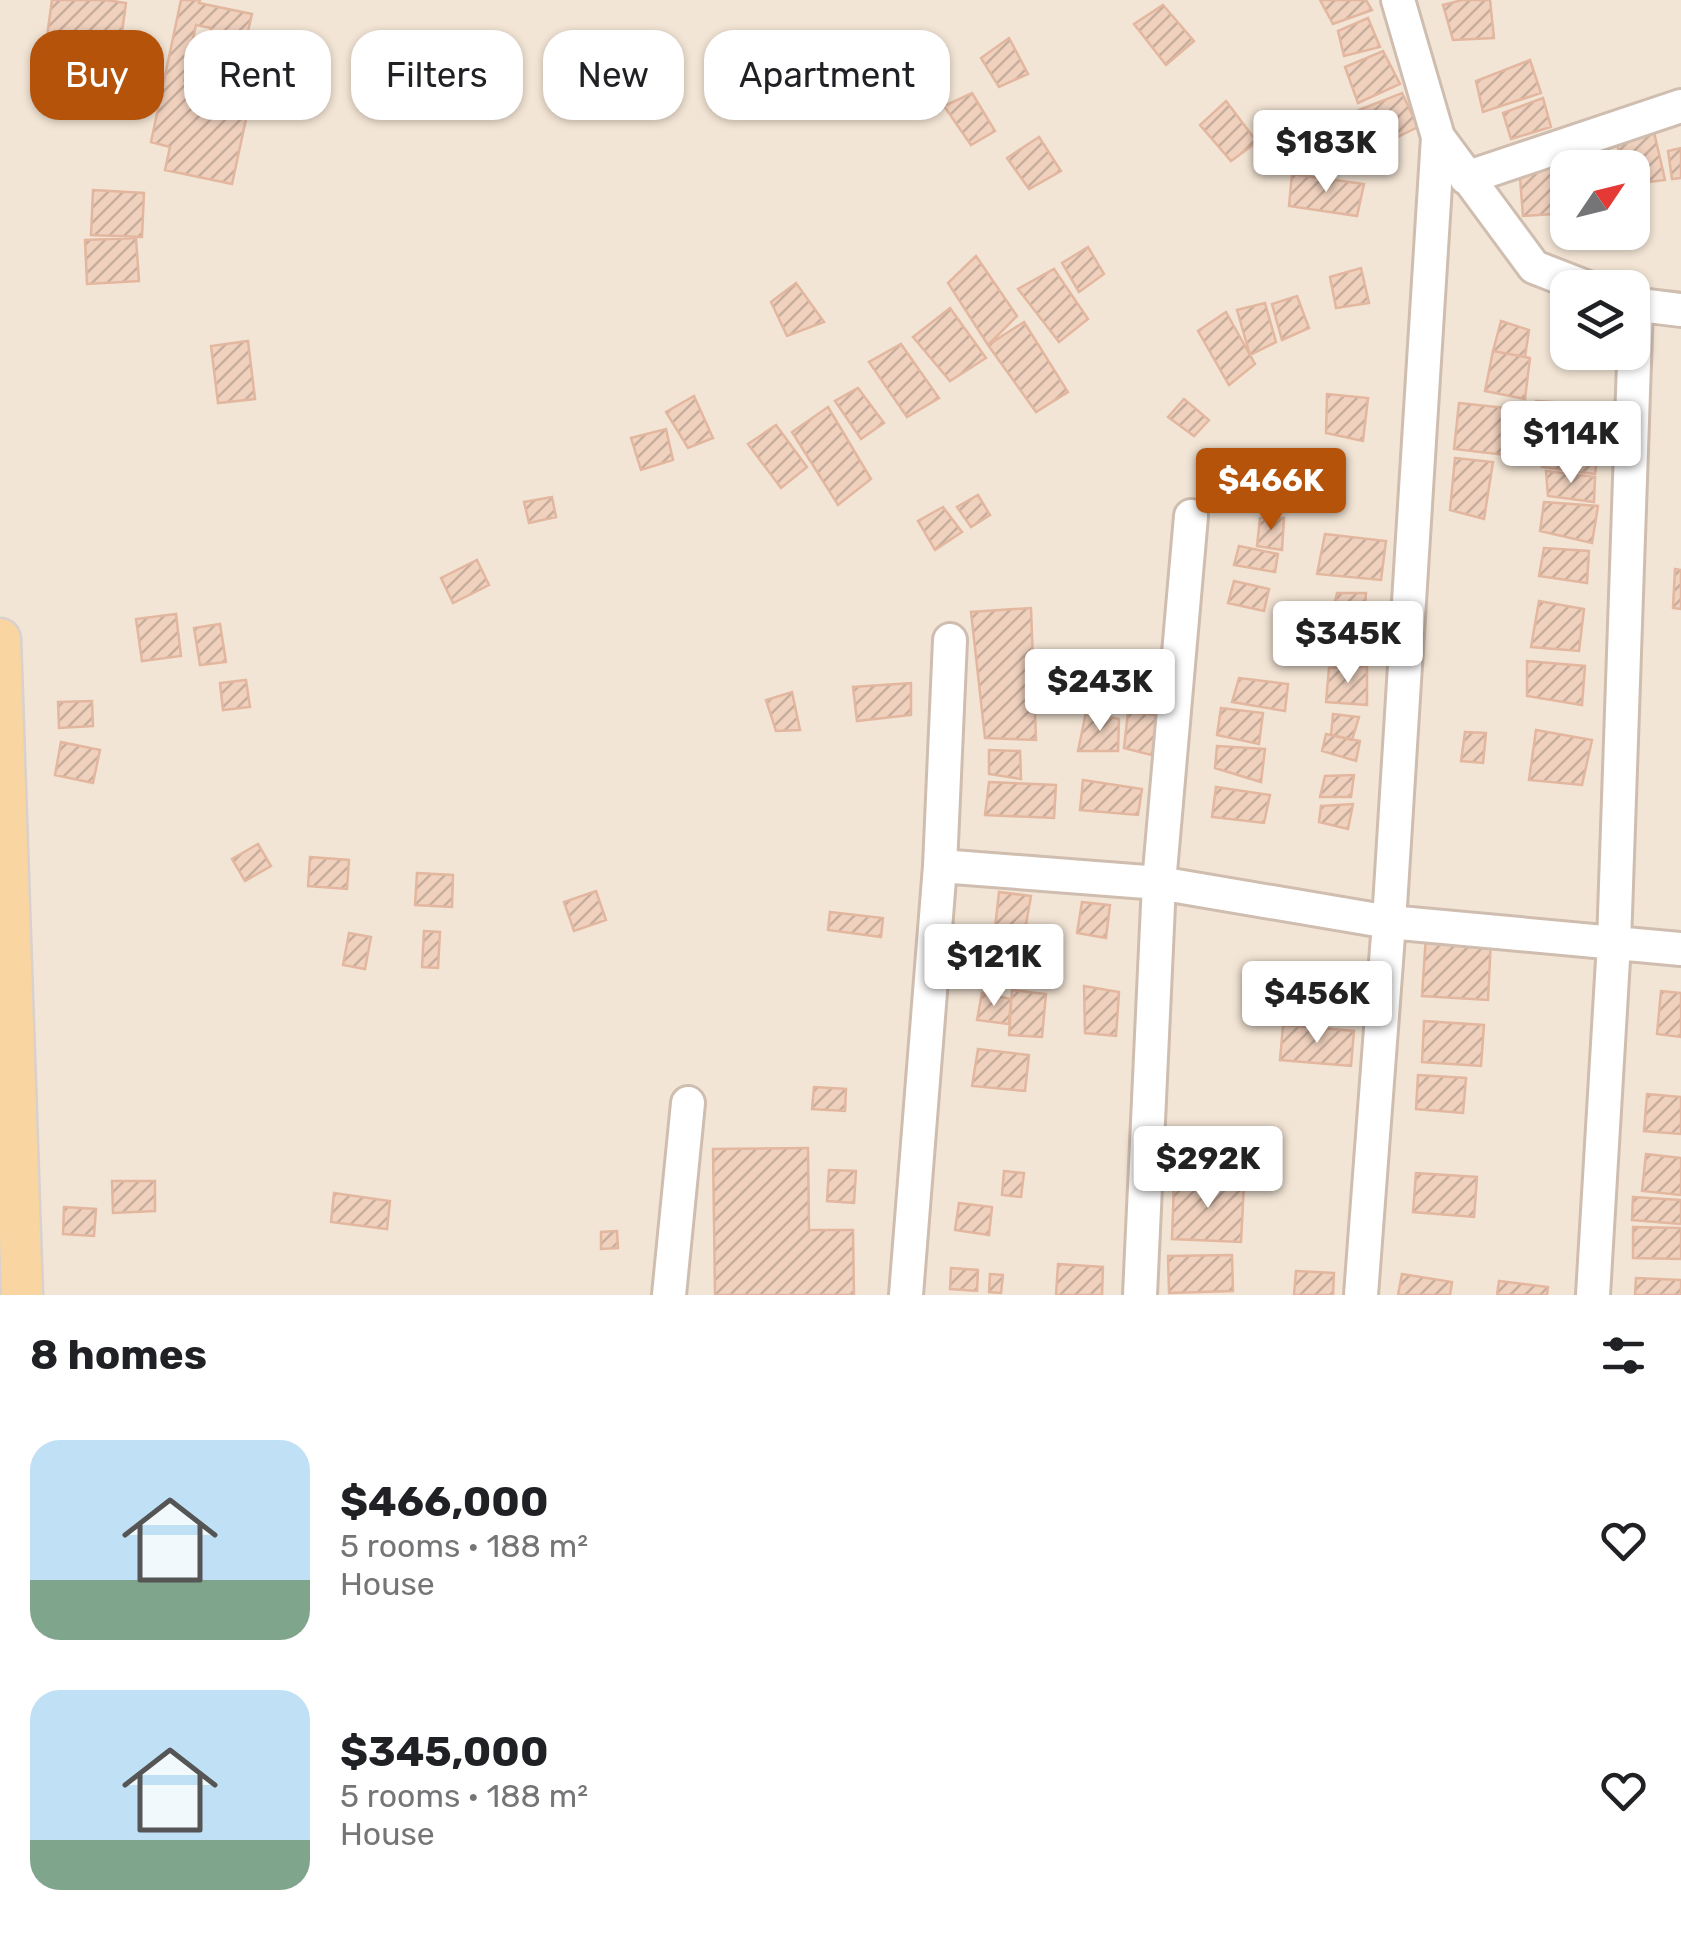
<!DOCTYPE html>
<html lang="en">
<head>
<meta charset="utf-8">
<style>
  :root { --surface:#fff; --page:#f6f6f6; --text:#202124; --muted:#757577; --accent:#b45309 }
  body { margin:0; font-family:Rubik,sans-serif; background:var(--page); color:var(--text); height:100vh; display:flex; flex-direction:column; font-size:38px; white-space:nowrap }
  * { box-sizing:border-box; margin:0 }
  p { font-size:32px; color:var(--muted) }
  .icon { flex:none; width:55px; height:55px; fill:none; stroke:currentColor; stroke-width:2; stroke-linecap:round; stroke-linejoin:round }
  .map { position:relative; height:1295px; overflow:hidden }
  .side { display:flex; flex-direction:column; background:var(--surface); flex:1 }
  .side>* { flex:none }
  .guide { position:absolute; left:30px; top:30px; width:1000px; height:90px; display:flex; gap:20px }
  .needle { width:65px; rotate:55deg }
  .tools { position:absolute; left:1550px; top:150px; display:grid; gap:20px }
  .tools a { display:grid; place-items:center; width:100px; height:100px; border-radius:20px; background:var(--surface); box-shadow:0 2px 8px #0004; font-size:50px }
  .price { position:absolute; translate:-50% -85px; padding:0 22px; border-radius:10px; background:#fff; color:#222; font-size:32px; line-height:65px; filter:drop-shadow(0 2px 5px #0008) }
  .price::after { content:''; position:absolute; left:50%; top:60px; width:30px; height:22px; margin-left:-15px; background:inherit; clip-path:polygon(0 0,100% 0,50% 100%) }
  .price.selected { background:var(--accent); color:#fff }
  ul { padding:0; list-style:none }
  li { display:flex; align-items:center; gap:30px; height:250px; padding:0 30px }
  li span { display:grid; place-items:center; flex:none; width:280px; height:200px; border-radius:30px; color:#555 }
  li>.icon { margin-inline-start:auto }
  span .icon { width:120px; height:120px; fill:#fffc; stroke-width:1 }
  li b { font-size:42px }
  h2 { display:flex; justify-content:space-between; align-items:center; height:120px; padding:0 30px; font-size:42px }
  .tag { padding:0 35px; border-radius:30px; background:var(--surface); box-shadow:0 2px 8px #0004; font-size:35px; line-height:90px }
  .tag.selected { background:var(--accent); color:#fff }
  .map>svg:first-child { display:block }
</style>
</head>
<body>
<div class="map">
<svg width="1681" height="1295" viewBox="0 0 1681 1295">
  <defs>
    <pattern id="building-hatch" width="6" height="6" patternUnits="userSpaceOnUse" patternTransform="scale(2.5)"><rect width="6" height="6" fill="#f0d1be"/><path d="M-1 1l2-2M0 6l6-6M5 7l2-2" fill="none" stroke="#c7ad9c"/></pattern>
  </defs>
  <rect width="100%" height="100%" fill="#fcf3e6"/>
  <path fill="#f3e5d5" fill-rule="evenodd" d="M0,0H1681V1295H0ZM1568,168H1632V232H1568ZM1568,288H1632V352H1568Z"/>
  <path fill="url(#building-hatch)" stroke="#e3b79f" stroke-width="2.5" d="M52,0H106L126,3L112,104L39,94Z
    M181,0H200L199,3L252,14L242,57L207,49L211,28L196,25L184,81L251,96L232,184L165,170L170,147L151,142Z
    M1320,0H1366L1372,10L1333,24Z
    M1462,0H1490L1494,38L1453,40L1443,5Z
    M1163,5L1194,41L1166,65L1134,24Z
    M1368,18L1380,47L1344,56L1338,31Z
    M1009,38L1028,74L999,87L981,58Z
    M1383,51L1400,84L1358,103L1345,67Z
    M1530,60L1541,93L1483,112L1476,81Z
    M972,93L995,131L971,145L944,106Z
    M1402,93L1418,127L1377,147L1359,110Z
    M1543,98L1551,127L1511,139L1503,113Z
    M1226,101L1257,142L1231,161L1200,125Z
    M1654,132L1665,180L1632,184V168H1622L1617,143Z
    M1039,137L1061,171L1029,189L1007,158Z
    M1681,148V178L1672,179L1668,151Z
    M1570,162L1571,168H1568V213L1523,216L1519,165Z
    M1292,174L1364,184L1357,216L1289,206Z
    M93,190L144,193L142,237L91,235Z
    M1594,232H1630L1631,243L1595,242Z
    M136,238L139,281L87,284L85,240Z
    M1088,247L1104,274L1079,292L1062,263Z
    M976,256L1017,316L988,345L948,283Z
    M1361,268L1369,303L1336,308L1330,277Z
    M1054,269L1088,319L1059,342L1018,289Z
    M796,283L824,322L787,336L771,302Z
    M1297,296L1309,328L1282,340L1272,304Z
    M1265,303L1276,342L1250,355L1237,310Z
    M950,308L986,358L950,381L913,337Z
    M1226,312L1255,364L1229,385L1198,331Z
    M1501,321L1529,330L1525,357L1493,351Z
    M1024,322L1068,392L1036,412L988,345Z
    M248,341L255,399L218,403L211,346Z
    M901,344L939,398L907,417L869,362Z
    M1493,351L1530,358L1525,399L1485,391Z
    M858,388L884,423L861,439L835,401Z
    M1327,394L1368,398L1363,441L1326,433Z
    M694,396L713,438L688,448L666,412Z
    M1184,399L1209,420L1194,436L1168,417Z
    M1536,401L1600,405L1598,452L1535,438Z
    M1459,403L1507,408L1506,455L1454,449Z
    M828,407L871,479L838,505L792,432Z
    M776,425L807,467L781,488L748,444Z
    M666,429L673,460L641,470L631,438Z
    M1545,443L1598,452L1595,474L1542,467Z
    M1455,458L1493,462L1484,519L1450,510Z
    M1243,466L1280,472L1282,499L1241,496Z
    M1546,471L1595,477L1594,502L1548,496Z
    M978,495L990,515L971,527L957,507Z
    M552,497L556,517L529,523L524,502Z
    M1544,502L1598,506L1592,543L1540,531Z
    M943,507L962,532L935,550L918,521Z
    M1260,518H1284L1282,550L1257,546Z
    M1325,534L1386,541L1381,580L1317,574Z
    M1239,546L1278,554L1275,572L1234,565Z
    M1544,548L1589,551L1587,583L1539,576Z
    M477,560L489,585L453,603L441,578Z
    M1675,569L1681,570V609L1673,608Z
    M1234,581L1269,589L1264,611L1228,603Z
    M1337,593H1366L1364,623L1332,616Z
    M1539,601L1584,609L1579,651L1531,647Z
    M1031,608L1036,740L985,738L971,612Z
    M176,614L181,656L142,661L136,619Z
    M1307,617L1357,624L1356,650L1308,644Z
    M220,624L226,662L200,665L194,628Z
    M1527,661L1585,666L1582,705L1527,696Z
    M1367,666V705L1326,702L1329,668Z
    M1239,678L1288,684L1285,711L1232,702Z
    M246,680L250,707L223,710L220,683Z
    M911,683V715L857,721L853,687Z
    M792,692L800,730L776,731L766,700Z
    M92,701L93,726L59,728L58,702Z
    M1221,708L1263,713L1259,744L1217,735Z
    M1086,712L1119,719L1118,751H1078Z
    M1128,712L1156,715L1155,756L1124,748Z
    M1333,714L1359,717L1352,740L1331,735Z
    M1536,730L1592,740L1582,785L1529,780Z
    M1465,732L1486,733L1483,763L1461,761Z
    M1326,734L1360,741L1356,761L1322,751Z
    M61,742L100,750L93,783L55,775Z
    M1217,746L1265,749L1261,782L1215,768Z
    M989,750L1020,751L1021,779L989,774Z
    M1354,775L1351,797H1320L1325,776Z
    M1083,780L1142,789L1138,815L1080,810Z
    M989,782L1056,785L1054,818L985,815Z
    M1216,787L1270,795L1264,823L1212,817Z
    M1353,804L1348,829L1319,822L1321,806Z
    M258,844L271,866L245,881L232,859Z
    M310,857L349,860L347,889L308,886Z
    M417,873L453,875L452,907L415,905Z
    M596,891L606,920L574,931L564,902Z
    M999,892L1031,896L1023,941L994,937Z
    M1082,902L1110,905L1106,938L1077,933Z
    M830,912L883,918L881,937L828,930Z
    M424,931L440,932L438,968L422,967Z
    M349,933L371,937L365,969L343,965Z
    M1426,935L1491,939L1488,1000L1422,996Z
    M1084,986L1119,992L1116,1036L1085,1033Z
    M1012,990L1046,994L1042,1037L1009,1035Z
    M1661,991L1681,993V1037L1657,1034Z
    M982,993L1011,999L1009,1024L977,1020Z
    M1424,1021L1484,1025L1481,1066L1422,1062Z
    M1283,1025L1354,1031L1351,1066L1280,1060Z
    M978,1049L1029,1055L1025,1091L972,1086Z
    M1418,1075L1466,1078L1463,1113L1416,1109Z
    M814,1087L846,1089L845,1111L812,1109Z
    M1647,1094L1681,1097V1134L1644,1131Z
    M1185,1137L1227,1142L1224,1171L1182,1165Z
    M808,1148L809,1230H853L854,1295H715L713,1149Z
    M1646,1154L1681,1158V1195L1642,1191Z
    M829,1170L856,1171L854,1203L827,1201Z
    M1004,1171L1024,1173L1021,1197L1002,1195Z
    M1416,1173L1477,1177L1474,1217L1413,1212Z
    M112,1181H155V1211L113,1213Z
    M1174,1181L1244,1184L1241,1242L1172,1239Z
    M334,1193L390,1201L387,1229L331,1222Z
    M1633,1197L1681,1200V1224L1632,1220Z
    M959,1203L992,1207L989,1235L955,1230Z
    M64,1207L96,1209L94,1236L63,1234Z
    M1633,1227L1681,1228V1259L1633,1258Z
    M617,1231L618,1248L601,1249V1232Z
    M1232,1255L1233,1291L1169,1293L1168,1256Z
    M1058,1264L1103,1267L1102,1295H1056Z
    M951,1268L978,1270L977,1291L950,1289Z
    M1296,1271L1334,1273L1333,1295H1294Z
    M990,1274L1003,1275L1001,1293L989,1292Z
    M1402,1274L1452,1282L1450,1295H1398Z
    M1636,1278L1681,1280V1295H1635Z
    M1499,1281L1548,1287L1547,1295H1497Z"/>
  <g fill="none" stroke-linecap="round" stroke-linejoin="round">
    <g stroke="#cfbdaf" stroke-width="38">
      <path id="minor" d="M1398,0L1438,137L1534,267L1588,288
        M1466,178L1681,106
        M1632,304L1681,310
        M940,866L1159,883L1389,922L1681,949
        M669,1295L688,1103
        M906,1295L940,866L950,640
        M1140,1295L1159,883L1191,516
        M1361,1295L1389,922L1438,137
        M1593,1295L1614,943L1636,305"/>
    </g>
    <g stroke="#d8d1cd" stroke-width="45">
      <path id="major" d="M0,639L22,1295"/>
    </g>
    <use href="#minor" stroke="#fff" stroke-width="32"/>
    <use href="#major" stroke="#f8d5a1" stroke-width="40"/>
  </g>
</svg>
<div class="tools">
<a><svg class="needle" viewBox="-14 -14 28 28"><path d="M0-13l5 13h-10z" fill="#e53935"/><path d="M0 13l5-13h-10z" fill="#757577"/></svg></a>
<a><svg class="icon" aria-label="layers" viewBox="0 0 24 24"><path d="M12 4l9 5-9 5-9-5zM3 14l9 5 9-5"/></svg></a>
</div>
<b class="price" style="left:1326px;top:195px">$183K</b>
<b class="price" style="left:1571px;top:486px">$114K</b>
<b class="price selected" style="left:1271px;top:533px">$466K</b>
<b class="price" style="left:1348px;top:686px">$345K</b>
<b class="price" style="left:1100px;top:734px">$243K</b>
<b class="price" style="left:994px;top:1009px">$121K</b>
<b class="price" style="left:1317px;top:1046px">$456K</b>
<b class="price" style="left:1208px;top:1211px">$292K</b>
<div class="guide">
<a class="tag selected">Buy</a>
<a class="tag">Rent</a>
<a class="tag">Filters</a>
<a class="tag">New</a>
<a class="tag">Apartment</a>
</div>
</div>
<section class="side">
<h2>8 homes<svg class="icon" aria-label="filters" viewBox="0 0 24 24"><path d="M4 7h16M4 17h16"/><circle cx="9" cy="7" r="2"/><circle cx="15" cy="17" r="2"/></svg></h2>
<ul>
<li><span style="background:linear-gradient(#bfe0f5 70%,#7fa58c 0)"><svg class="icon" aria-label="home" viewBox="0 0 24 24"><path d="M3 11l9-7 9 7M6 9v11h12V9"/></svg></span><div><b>$466,000</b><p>5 rooms · 188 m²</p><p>House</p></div><svg class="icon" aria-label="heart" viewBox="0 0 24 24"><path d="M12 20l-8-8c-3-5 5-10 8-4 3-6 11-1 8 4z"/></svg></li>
<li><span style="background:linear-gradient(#bfe0f5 75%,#7fa58c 0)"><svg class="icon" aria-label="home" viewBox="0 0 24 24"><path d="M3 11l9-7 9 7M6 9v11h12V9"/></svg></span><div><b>$345,000</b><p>5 rooms · 188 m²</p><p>House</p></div><svg class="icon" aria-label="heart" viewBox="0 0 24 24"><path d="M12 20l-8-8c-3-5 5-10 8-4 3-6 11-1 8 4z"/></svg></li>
</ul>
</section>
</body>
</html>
